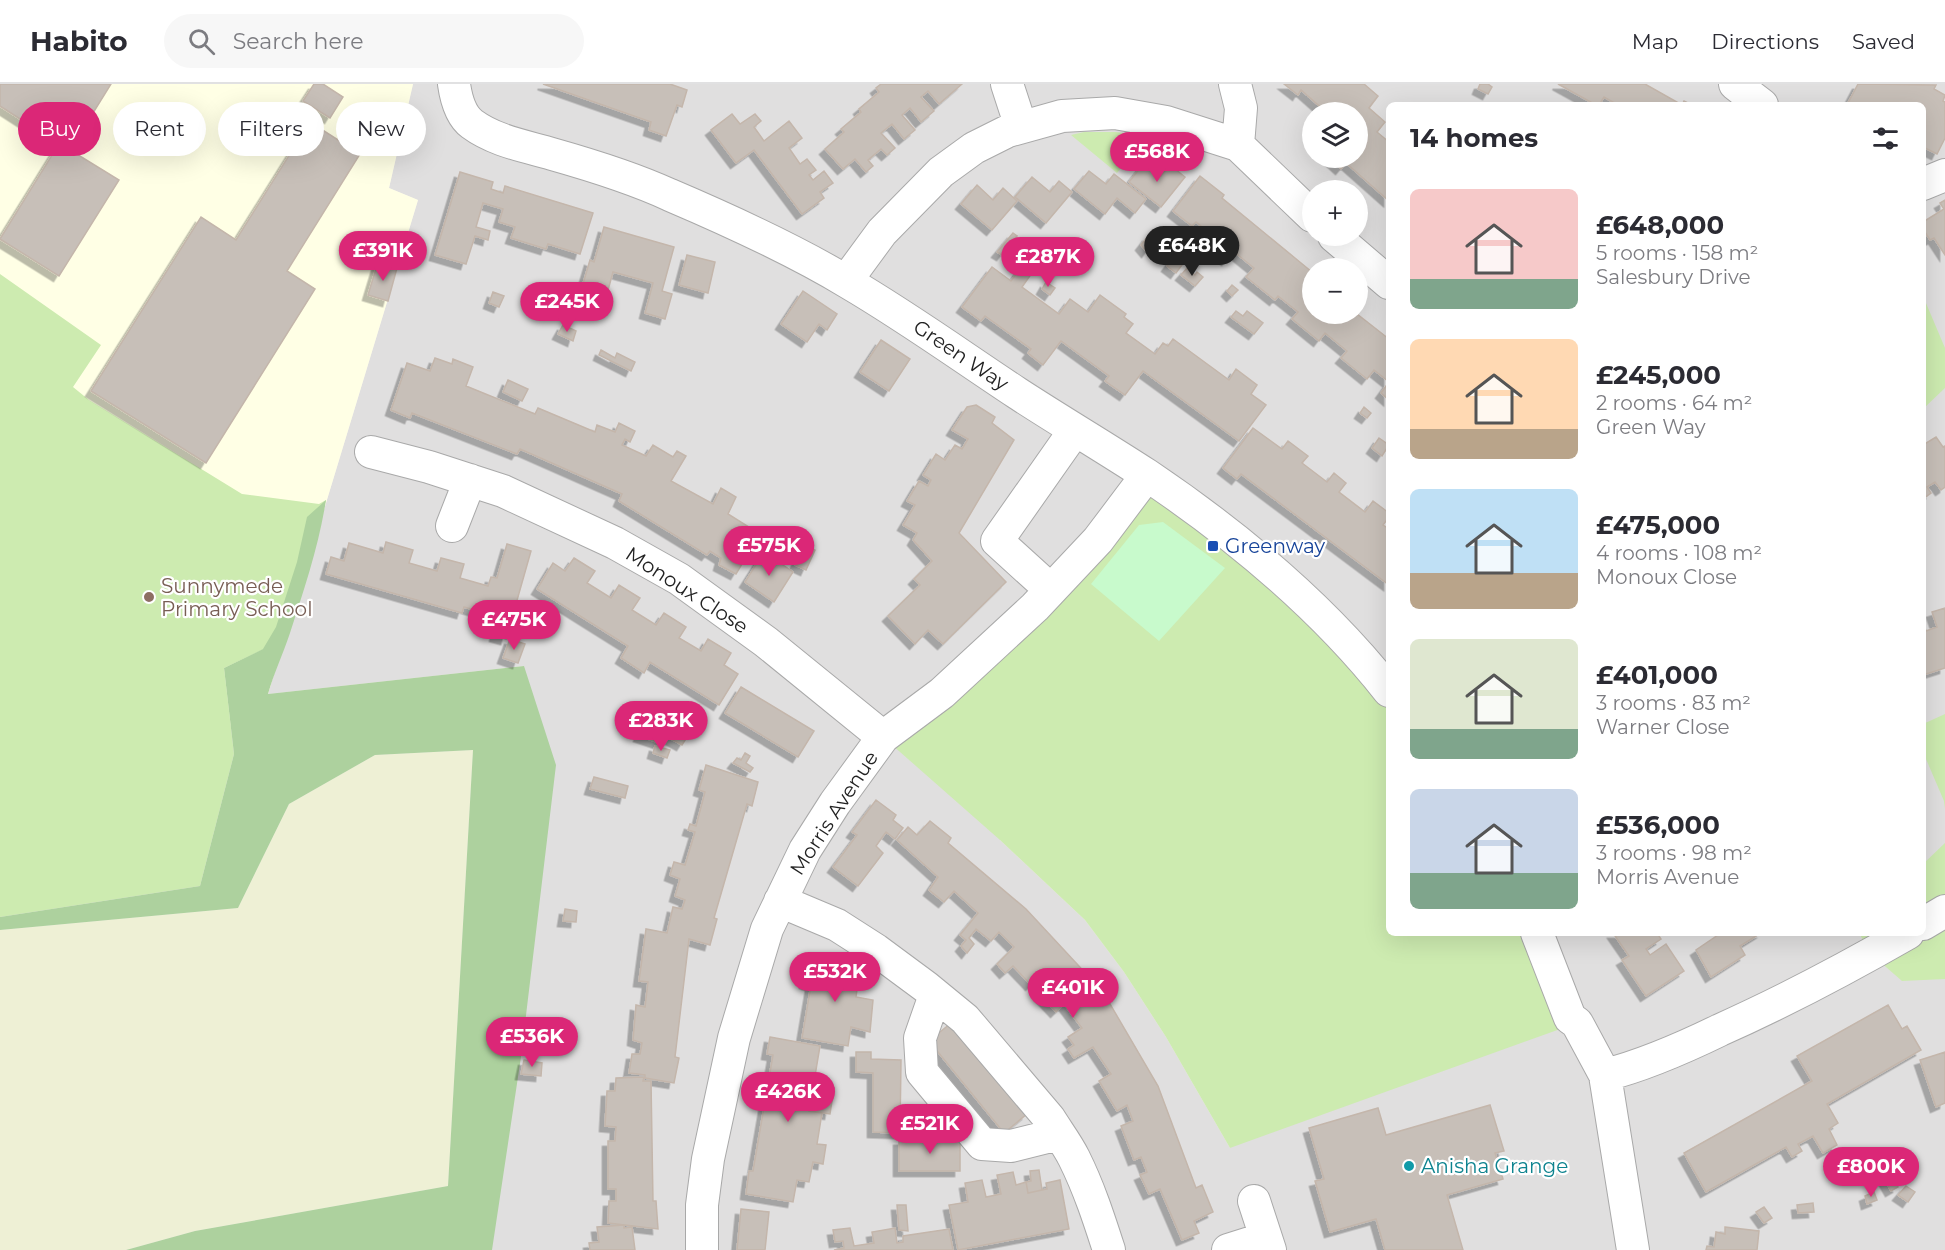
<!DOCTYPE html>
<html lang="en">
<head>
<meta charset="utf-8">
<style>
  :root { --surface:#fff; --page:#f7f7f7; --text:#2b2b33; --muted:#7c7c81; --line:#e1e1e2; --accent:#db2777 }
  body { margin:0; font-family:Montserrat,sans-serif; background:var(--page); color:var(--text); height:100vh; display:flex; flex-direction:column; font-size:22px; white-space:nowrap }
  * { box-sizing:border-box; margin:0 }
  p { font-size:20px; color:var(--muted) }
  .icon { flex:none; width:33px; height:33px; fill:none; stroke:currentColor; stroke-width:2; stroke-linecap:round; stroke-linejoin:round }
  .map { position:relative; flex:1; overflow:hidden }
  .side { position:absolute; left:1386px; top:18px; width:540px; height:834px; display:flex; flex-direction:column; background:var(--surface); border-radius:9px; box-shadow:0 6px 24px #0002 }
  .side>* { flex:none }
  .hud { position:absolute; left:18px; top:18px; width:570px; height:54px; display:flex; gap:12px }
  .buttons { position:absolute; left:1302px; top:18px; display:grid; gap:12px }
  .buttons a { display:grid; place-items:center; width:66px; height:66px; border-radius:50%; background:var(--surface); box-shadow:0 6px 24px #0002; font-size:30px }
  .price { position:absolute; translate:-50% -51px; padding:0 14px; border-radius:21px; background:var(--accent); color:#fff; font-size:20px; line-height:39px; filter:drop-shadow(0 2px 3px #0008) }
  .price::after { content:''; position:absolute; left:50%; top:36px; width:18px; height:14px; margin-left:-9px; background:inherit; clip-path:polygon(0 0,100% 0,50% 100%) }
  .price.active { background:#222; color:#fff }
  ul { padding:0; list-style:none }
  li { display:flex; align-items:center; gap:18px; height:150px; padding:0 24px }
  li span { display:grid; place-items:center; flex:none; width:168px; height:120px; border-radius:9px; color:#555 }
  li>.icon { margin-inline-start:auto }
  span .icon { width:72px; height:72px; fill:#fffc; stroke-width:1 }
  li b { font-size:26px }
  h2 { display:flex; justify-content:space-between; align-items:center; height:72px; padding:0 24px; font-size:26px }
  .tag { padding:0 21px; border-radius:27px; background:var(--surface); box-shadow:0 6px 24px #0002; font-size:21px; line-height:54px }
  .tag.active { background:var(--accent); color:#fff }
  header { display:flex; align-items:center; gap:36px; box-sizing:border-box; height:84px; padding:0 30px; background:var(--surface); border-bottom:2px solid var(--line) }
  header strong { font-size:28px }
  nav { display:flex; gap:33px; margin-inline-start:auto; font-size:21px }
  .search { width:420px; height:54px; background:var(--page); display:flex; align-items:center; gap:15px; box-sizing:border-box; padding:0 21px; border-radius:33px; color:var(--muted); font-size:22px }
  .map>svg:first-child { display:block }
</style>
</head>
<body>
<header>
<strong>Habito</strong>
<div class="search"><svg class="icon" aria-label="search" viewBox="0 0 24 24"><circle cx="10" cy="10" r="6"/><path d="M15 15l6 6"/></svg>Search here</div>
<nav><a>Map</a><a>Directions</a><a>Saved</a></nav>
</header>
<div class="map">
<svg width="1945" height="1166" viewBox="0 0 1945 1166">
  <defs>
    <filter id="shadow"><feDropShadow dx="-5.5" dy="5.5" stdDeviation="0" flood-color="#0004"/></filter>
  </defs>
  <rect width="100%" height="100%" fill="#f2efe9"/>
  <path fill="#e0dfdf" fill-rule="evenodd" d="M413,0H1945V1166H478L523,582L268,610L418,116L389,104ZM1389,21H1923V849H1537L1230,1064L1166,953L1124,888L1085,836L1000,756L1389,607ZM1312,28H1358V74H1312ZM1312,106H1358V152H1312ZM1312,184H1358V230H1312Z"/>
  <path fill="#ffffe5" d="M0,0H413L389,104L418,116L268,610L0,834Z"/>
  <path fill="#eef0d5" d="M473,666L448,1102L195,1147L126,1166H0V846L238,824L289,720L375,671Z"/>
  <path fill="#cdebb0" d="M1084,48H1116L1148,52L1117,89L1071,51Z
    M0,190L101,261L73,303L89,316L242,410L319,420L326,416L285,555L224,584L234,670L200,802L0,833Z
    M1923,212L1945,264V304L1923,325Z
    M1147,391L1389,607V849H1537L1577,939L1230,1064L1166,953L1124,888L1085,836L1000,756L883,653Z
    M1945,630V725L1944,717L1923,668V640Z
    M1945,759V895L1902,897L1871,870L1859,849H1923V780Z"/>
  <path fill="#add19e" d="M326,416C319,461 304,506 290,549C283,570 274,589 268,610L524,582L556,681L521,973L492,1166H126L195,1147L448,1102L473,666L375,671L289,720L238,824L0,846V833L200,802L234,670L224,584L263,565L276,543L297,478L307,433Z"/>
  <path fill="#c8facc" d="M1163,438L1225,484L1159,557L1091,500L1139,441Z"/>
  <path fill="#c7bfb8" stroke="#c4b6ab" stroke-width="1.5" filter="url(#shadow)" d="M0,0H111L70,66L119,96L59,192L0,155L59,60L0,22Z
    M314,0H323L343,13L330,34L303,17Z
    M543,0H670L687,6L682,23L677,21L666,52L649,46L651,38Z
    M881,0H962L939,20L928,7L921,13L934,27L921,38L910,24L902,31L915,46L904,55L892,40L881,49L895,64L887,71L881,65L868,76L873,82L866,88L855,75L843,85L825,65L844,48L841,45L861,28L859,25L879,8L876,4Z
    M1284,0H1364L1378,12L1369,24L1385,38L1377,48L1389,58V117L1346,79L1341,85L1329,74H1358V28H1326L1301,6L1298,11Z
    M1480,0H1488L1492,3L1488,10L1478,5Z
    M1558,0H1645L1682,21L1684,17L1692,21H1618L1604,13L1599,21H1596Z
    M1858,0L1936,1L1934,5L1945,11L1943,17L1945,18V54L1937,70L1923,63V21H1847Z
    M732,30L740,40L755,30L761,37L754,43L764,57L789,37L802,54L789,64L800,80L807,75L816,86L809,91L813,96L824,87L833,99L820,108L824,114L802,130L754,66L736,79L711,46Z
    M310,38L360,70L287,187L315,205L206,379L91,307L201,133L236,156Z
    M1144,79L1161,92L1170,81L1185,93L1161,123L1129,98Z
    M1089,87L1106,100L1114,90L1146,115L1135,129L1117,114L1105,130L1074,105Z
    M460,88L493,98L491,105L503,109L505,102L593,129L580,170L548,160L546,165L511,154L515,143L499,138L503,125L483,119L476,143L490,147L488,156L475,152L466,180L435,171Z
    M1200,92L1224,111L1222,114L1312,188V230H1357L1389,255V298L1374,286L1367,295L1341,274L1347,267L1325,249L1319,257L1292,235L1298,228L1278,212L1275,216L1246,193L1254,184L1233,167L1227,176L1201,155L1207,147L1196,138L1192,142L1173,127Z
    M1032,93L1050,108L1059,97L1072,108L1046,139L1015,113Z
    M977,101L993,116L1003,104L1017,117L992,146L961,120Z
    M1945,116V171L1934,154L1930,156L1923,145V138L1944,125L1940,119Z
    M604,143L674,163L662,207L672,210L665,235L645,229L653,199L613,188L605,217L580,210L590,176L594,178Z
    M1013,149L1017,152L1002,171L997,168Z
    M1148,152L1155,157L1147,168L1141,161Z
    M687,171L715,178L708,209L679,201Z
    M1173,174L1182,181L1176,189L1167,182Z
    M378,178L397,184L388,217L368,211Z
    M1022,182L1032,189L1022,203L1059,230L1070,215L1088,228L1100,211L1126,230L1124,233L1133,240L1126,249L1155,270L1163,259L1168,262L1173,255L1229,296L1236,285L1257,301L1251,310L1266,321L1239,357L1143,287L1125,311L1105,297L1109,292L1061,257L1043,281L1028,269L1031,265L985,232L981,237L962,223L992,183L1011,197Z
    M1187,184L1195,191L1197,188L1203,193L1195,202L1181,191Z
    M1046,198L1055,204L1050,211L1042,205Z
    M1232,201L1238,206L1232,212L1227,207Z
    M803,207L837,230L827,246L819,240L807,258L781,240Z
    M493,208L504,212L499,223L489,219Z
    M1236,227L1243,232L1247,227L1263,239L1254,250L1231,233Z
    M563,241L576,247L573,257L558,250Z
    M881,256L910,275L889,307L860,288Z
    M601,266L615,274L617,269L635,278L631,287L599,271Z
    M435,274L452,280L453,275L473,283L466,302L535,330L538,324L595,348L597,341L615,348L619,339L635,347L630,358L625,355L622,361L646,372L653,361L673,373L677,367L686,372L671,397L713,420L721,404L736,413L728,430L760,450L736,490L719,481L721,474L710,467L707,471L619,417L622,410L520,365L517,370L412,329L410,334L391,326L407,279L430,287Z
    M508,296L528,305L522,317L503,308Z
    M1389,298V316L1381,309Z
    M976,321L995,333L992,339L1014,356L959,449L1006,498L943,560L928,546L915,560L888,532L920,501L914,495L932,477L913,456L917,449L903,441L915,421L907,417L919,397L928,402L931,396L923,391L936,370L945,376L955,361L962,365L968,355L952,346L967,323Z
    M1364,323L1371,329L1367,334L1360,329Z
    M1253,344L1282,365L1288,357L1308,372L1302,379L1327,398L1334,389L1346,399L1339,408L1365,428L1373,417L1389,429V433L1383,441L1389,445V501L1241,390L1237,395L1223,384Z
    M1936,353L1943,363L1945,362V403L1941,406L1935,398L1927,403L1931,409L1923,415V361Z
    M1379,354L1389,361L1382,372L1372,364Z
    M386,458L413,466L409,479L437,487L441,474L464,480L460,494L488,502L491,493L497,494L507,460L531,467L506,555L495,552L500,534L464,523L462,529L326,490L331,473L344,477L349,459L383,469Z
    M804,461L815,466L806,486L795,481Z
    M764,468L793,488L774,518L745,498Z
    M574,474L595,487L587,499L611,514L619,501L640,514L632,526L656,541L664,529L686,543L679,554L701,567L708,555L731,569L724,581L738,590L719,621L650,578L644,589L621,574L628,562L537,505L553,479L565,487Z
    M1945,524V584L1923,591V537L1926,547L1937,543L1932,528Z
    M510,555L525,560L518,579L503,574Z
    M741,603L814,647L798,673L725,629Z
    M648,636L669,648L663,660L639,652Z
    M676,647L687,653L682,661L671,655Z
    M655,662L670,666L667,674L653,669Z
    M745,669L750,672L746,679L753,684L750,688L733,679L737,674L741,676Z
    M706,681L758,698L752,722L747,720L714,834L717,835L710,861L689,855L675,973L679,974L674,999L645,994V991L629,989L632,970H640L642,959L633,956L636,921L645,923L648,898L639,897L646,845L667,849L673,823L682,825L685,816L675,812L680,795L670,791L674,778L685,781L695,748L688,746L690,740L696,742L705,708L699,706Z
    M594,693L628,702L625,714L590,705Z
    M876,716L896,731L893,736L903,744L895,755L886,748L876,762L883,769L858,802L833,783L857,751L852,748Z
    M930,737L951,754L948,759L1026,825L1103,908L1158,1002L1196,1104L1202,1101L1213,1128L1194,1137L1199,1149L1182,1156L1160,1105L1149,1110L1140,1091L1147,1088L1141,1073L1134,1076L1121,1042L1133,1037L1127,1021L1117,1027L1099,997L1111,990L1093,963L1074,974L1068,965L1074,961L1068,953L1082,944L1064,920L1056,928L1041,912L1050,903L1040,892L1031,901L1013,882L1005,889L997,880L1014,863L999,848L991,857L976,845L969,854L974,860L967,869L961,862L966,856L960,851L978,829L954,807L944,818L929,806L938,793L897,756L908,743L917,751Z
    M565,825L577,827L576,838L563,837Z
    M1613,849H1657L1661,855L1646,865L1650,871L1666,860L1684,887L1646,912L1622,876L1629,872Z
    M1721,849H1761L1740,862L1745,871L1711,893L1696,866Z
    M848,868L855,869L853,878L846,876Z
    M831,876L860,883L856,913L873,916L870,948L851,943L848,962L802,954L811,901L805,899L809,877L829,881Z
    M1888,921L1902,945L1907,942L1921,966L1827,1020L1838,1039L1829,1045L1837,1061L1823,1069L1813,1052L1798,1060L1802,1067L1792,1073L1786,1063L1706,1108L1684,1069L1812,997L1797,972Z
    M951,939L1027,1030L1004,1049L929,957Z
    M770,953L820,962L809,1027L822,1029L817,1060L826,1061L823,1080L813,1078L809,1098L797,1096L793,1118L746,1110L749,1087H753L773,971L767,970Z
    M856,968H871V975L901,976L900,1049L873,1048V989L856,988Z
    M1945,968V1019L1936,1023L1920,976Z
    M524,976L542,979L541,992L521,990Z
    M644,993L643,997H651L653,1117H656L658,1145L608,1139L609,1117H616V1105H608V1057H615L616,1043L605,1042L607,1007H615L616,994Z
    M814,1001L834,1004L830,1030L809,1027Z
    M1490,1021L1504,1067L1495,1069L1503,1095L1447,1111L1463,1166H1385L1376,1135L1330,1148L1315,1097L1324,1095L1309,1044L1378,1024L1386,1051Z
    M960,1055V1087H899V1056Z
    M1039,1086L1042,1106L1028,1109L1026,1098L1031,1097L1030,1087Z
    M1013,1088L1016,1101L1026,1098L1028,1109L1047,1105L1046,1099L1060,1096L1069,1145L958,1166L949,1121L968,1118L965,1099L982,1096L986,1113L1001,1110L997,1091Z
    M1891,1088L1898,1103L1891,1107L1883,1093Z
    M1906,1102L1915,1108L1908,1118L1898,1111Z
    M1874,1108L1877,1116L1867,1120L1865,1112Z
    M1813,1119L1814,1128L1798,1129L1797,1121Z
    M897,1121H906L908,1147L899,1146Z
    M1764,1123L1772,1134L1764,1139L1756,1128Z
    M741,1125L769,1128L765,1166H737Z
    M624,1141V1144L632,1143L635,1166H590L589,1159L599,1158L597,1143Z
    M1725,1143L1759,1147L1757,1166H1706L1707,1162L1714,1163L1716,1148L1725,1150Z
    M850,1144L854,1162L874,1159L872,1148L895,1144L897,1159L903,1158V1152L949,1145L953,1166H834L844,1164L843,1157L835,1158L833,1146Z"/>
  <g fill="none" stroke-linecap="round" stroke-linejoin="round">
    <g stroke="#a9a9a9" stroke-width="34">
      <path id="minor" d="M454,0C456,14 460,31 472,40C495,57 525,62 552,70C591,81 633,94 670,111C731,137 793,165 849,199C907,233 961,272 1017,309C1060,337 1104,363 1147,391C1236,451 1322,522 1389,607
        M1007,0L1021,43
        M1235,0L1241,24L1238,61
        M1735,0L1762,21
        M1923,100L1945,91
        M1334,152L1389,199
        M846,197L882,148L941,88L974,64L1008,47L1062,32L1115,29L1166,38L1238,61L1312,132
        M371,368L429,383L503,407L615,459L679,495L766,558L883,653
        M452,442L470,396
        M1051,506L997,457L1075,346
        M780,817L837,841L876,866L926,903L965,935L1049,1034C1057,1047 1067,1060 1074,1074C1089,1104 1099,1135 1109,1166
        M1923,840L1945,827
        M1537,849L1570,934L1577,939L1605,991L1633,1166
        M935,911L920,954L922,988L982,1060L1011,1062L1059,1050
        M1605,991C1645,981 1683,964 1720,946C1785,917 1847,884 1908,849
        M1254,1117L1270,1166
        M702,1166V1121L708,1075L734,954L767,845L805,766L835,719L883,653L942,609L1035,523L1098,456L1147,391
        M1228,1166L1266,1154"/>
    </g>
    <use href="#minor" stroke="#fff" stroke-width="32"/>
  </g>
  <rect fill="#1a4fb4" stroke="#fff" stroke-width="2" x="1207" y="456" width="12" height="12" rx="3"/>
  <circle fill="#8d6e63" stroke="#fff" stroke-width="2" cx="149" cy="513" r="6"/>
  <circle fill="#0f9aa8" stroke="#fff" stroke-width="2" cx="1409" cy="1082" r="6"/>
  <g text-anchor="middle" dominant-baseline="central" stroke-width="4.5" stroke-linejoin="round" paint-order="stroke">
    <g font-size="20" fill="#222" stroke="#fff">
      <text transform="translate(961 271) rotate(34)">Green Way</text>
      <text transform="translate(687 506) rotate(33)">Monoux Close</text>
      <text transform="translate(834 729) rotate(-57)">Morris Avenue</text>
    </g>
    <g font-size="20" fill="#164399" stroke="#fff" text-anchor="start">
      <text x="1225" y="462">Greenway</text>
    </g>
    <g font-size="20" fill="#785e54" stroke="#fff" text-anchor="start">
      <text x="161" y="502">Sunnymede<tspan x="161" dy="23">Primary School</tspan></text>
    </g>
    <g font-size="20" fill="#0d838f" stroke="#fff" text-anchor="start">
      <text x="1421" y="1082">Anisha Grange</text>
    </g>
  </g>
</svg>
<div class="buttons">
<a><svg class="icon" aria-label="layers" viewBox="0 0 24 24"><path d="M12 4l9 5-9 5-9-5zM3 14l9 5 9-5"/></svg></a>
<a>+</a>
<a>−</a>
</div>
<b class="price" style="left:1157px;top:99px">£568K</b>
<b class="price active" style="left:1192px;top:193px">£648K</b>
<b class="price" style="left:383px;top:198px">£391K</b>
<b class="price" style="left:1048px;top:204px">£287K</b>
<b class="price" style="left:567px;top:249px">£245K</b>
<b class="price" style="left:769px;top:493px">£575K</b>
<b class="price" style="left:514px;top:567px">£475K</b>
<b class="price" style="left:661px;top:668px">£283K</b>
<b class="price" style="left:835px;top:919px">£532K</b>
<b class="price" style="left:1073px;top:935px">£401K</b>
<b class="price" style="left:532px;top:984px">£536K</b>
<b class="price" style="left:788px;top:1039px">£426K</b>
<b class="price" style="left:930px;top:1071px">£521K</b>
<b class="price" style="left:1871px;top:1114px">£800K</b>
<div class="hud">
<a class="tag active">Buy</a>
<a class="tag">Rent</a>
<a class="tag">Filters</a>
<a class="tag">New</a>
</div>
<section class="side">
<h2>14 homes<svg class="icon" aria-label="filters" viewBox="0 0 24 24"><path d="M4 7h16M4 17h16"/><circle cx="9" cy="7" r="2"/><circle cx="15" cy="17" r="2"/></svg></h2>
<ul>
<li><span style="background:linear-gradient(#f6c9c9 75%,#7fa58c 0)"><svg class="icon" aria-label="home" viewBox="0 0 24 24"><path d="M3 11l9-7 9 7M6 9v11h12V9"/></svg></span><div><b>£648,000</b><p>5 rooms · 158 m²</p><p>Salesbury Drive</p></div></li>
<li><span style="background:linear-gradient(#ffd9b3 75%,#b9a48a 0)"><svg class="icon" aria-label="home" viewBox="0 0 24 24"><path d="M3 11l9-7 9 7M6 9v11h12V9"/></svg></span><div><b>£245,000</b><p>2 rooms · 64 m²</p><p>Green Way</p></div></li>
<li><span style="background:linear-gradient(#bfe0f5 70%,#b9a48a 0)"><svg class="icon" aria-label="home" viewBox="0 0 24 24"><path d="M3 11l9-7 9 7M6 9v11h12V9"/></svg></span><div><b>£475,000</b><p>4 rooms · 108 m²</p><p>Monoux Close</p></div></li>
<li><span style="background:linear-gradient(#dfe7d0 75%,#7fa58c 0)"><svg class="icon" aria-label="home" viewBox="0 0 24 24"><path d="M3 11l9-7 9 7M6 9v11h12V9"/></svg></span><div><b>£401,000</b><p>3 rooms · 83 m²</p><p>Warner Close</p></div></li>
<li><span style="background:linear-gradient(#c9d6e8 70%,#7fa58c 0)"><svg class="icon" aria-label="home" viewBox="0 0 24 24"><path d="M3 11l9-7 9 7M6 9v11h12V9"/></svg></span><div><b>£536,000</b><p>3 rooms · 98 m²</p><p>Morris Avenue</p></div></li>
</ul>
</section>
</div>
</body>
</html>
